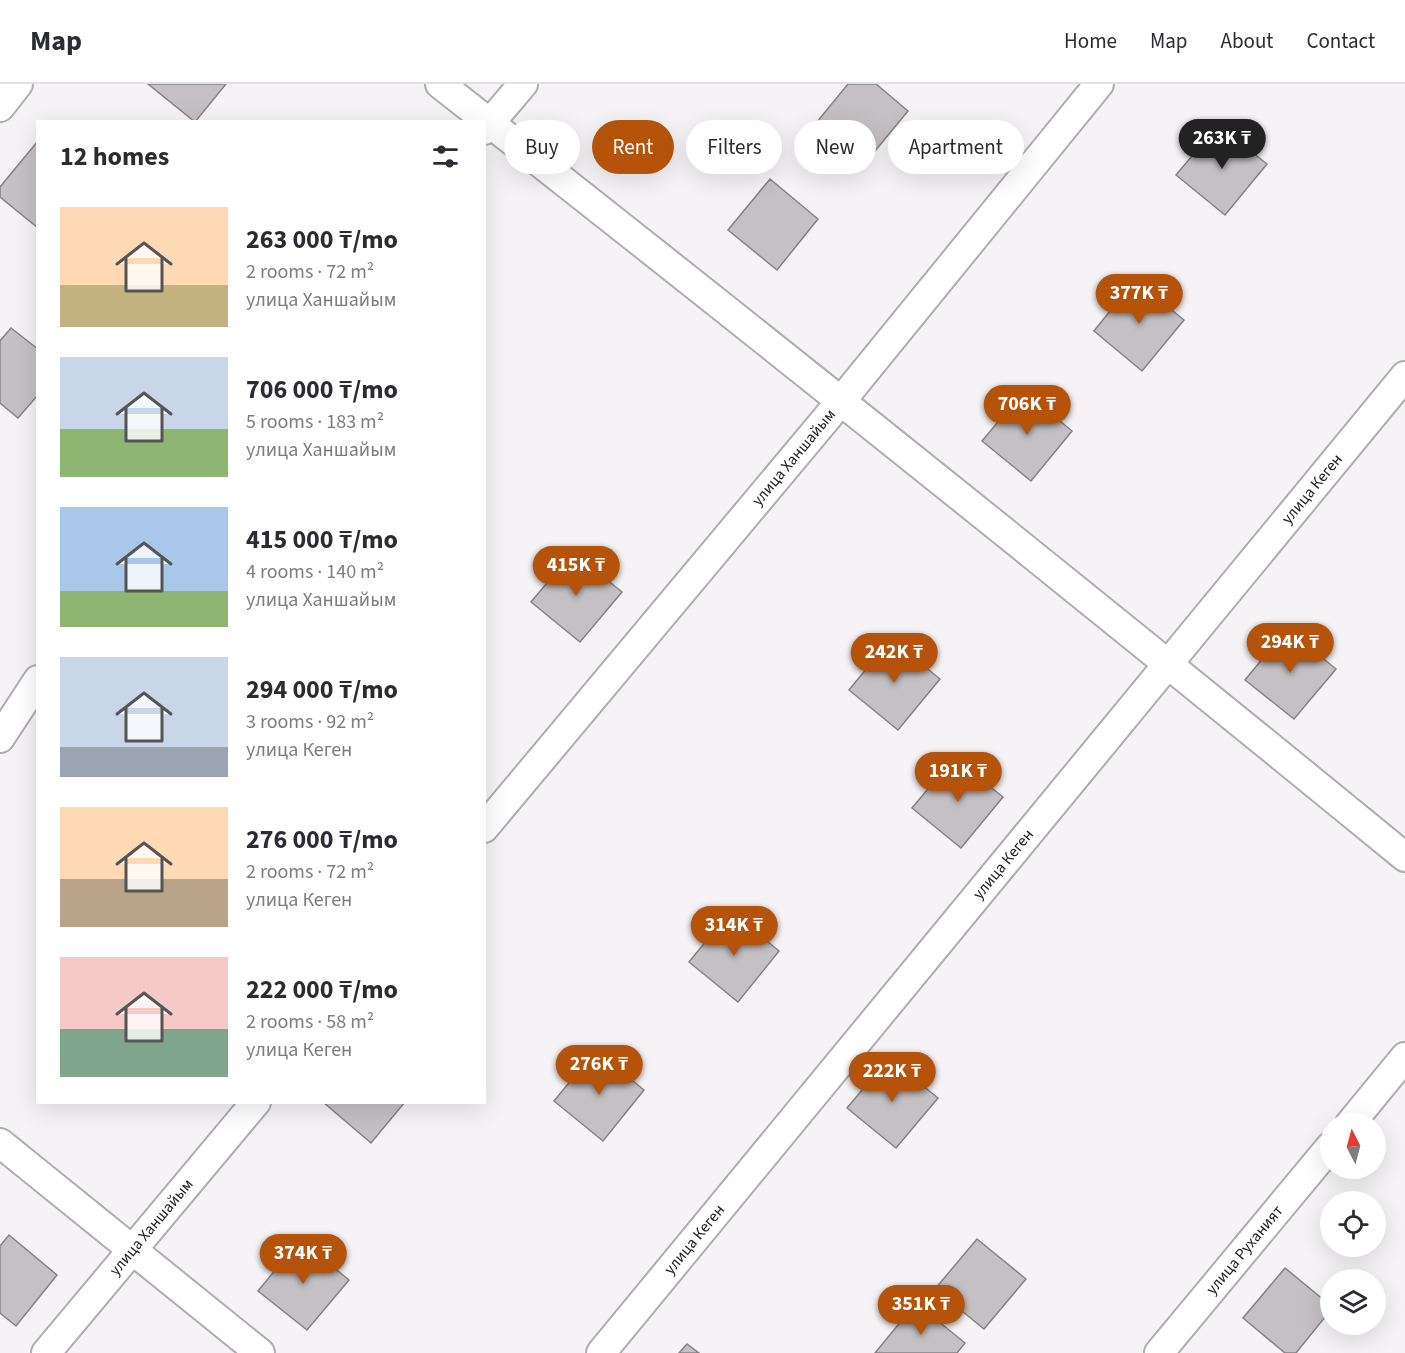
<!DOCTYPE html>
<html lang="en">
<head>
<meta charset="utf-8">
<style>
  :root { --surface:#fff; --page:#f7f7f7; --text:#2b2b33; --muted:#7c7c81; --line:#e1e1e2; --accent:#b45309 }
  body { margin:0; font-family:"Source Sans 3",sans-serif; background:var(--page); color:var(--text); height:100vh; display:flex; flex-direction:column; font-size:22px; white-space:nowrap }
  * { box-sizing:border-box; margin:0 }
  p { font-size:20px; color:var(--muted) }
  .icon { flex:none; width:33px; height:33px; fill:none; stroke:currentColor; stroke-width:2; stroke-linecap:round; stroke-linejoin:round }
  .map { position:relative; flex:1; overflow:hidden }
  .panel { position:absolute; left:36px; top:36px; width:450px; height:984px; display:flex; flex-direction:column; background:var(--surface); border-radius:0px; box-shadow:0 6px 24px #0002 }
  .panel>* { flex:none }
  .banner { position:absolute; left:504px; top:36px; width:570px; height:54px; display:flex; gap:12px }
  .needle { width:39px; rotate:354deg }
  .fabs { position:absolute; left:1320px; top:1029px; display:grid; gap:12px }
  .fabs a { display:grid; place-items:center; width:66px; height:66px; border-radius:50%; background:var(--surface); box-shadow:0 6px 24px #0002; font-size:30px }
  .price { position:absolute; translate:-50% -51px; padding:0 14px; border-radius:21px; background:var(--accent); color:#fff; font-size:20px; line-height:39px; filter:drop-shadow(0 2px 3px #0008) }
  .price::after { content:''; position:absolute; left:50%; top:36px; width:18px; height:14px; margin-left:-9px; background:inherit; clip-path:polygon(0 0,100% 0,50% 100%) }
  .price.selected { background:#222; color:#fff }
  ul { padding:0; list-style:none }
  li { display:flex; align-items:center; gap:18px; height:150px; padding:0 24px }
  li span { display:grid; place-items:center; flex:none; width:168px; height:120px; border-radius:0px; color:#555 }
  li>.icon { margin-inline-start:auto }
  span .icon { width:72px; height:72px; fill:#fffc; stroke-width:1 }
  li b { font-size:26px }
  h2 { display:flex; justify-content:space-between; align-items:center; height:72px; padding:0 24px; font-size:26px }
  .chip { padding:0 21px; border-radius:27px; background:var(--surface); box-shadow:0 6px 24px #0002; font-size:21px; line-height:54px }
  .chip.selected { background:var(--accent); color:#fff }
  header { display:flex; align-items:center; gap:36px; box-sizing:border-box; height:84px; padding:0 30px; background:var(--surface); border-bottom:2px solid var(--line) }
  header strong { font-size:28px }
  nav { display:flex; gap:33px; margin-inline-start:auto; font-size:21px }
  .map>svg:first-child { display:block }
</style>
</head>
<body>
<header>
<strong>Map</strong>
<nav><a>Home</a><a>Map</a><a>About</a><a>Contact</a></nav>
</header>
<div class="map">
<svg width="1405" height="1269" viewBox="0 0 1405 1269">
  <rect width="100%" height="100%" fill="#f5f3f6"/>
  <path fill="#c4c0c3" stroke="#858285" stroke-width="1.5" d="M148,0H226L195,38Z
    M848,0H876L908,27L866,78L817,38Z
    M1218,41L1267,80L1225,131L1176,91Z
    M37,58L38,59V144L0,113V103Z
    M770,95L818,135L777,186L728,146Z
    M1135,196L1184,236L1142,287L1094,247Z
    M11,244L38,265V311L18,334L0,319V257Z
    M1024,307L1072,347L1031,397L982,357Z
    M573,468L622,508L580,558L531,518Z
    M1287,545L1336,585L1294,635L1245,596Z
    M891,555L940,595L898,646L849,606Z
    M954,674L1003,713L961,764L912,724Z
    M731,827L779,867L738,918L689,878Z
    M596,966L644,1006L603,1057L554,1017Z
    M889,974L938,1014L896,1064L847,1024Z
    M323,1018H405L371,1059Z
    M9,1151L57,1191L16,1242L0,1229V1162Z
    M977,1155L1026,1195L984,1245L935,1205Z
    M300,1156L349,1196L307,1246L258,1207Z
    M1285,1184L1330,1221V1227L1296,1269H1285L1243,1234Z
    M916,1219L965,1259L957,1269H875Z
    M687,1260L699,1269H679Z"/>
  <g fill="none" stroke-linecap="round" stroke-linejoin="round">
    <g stroke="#afadb1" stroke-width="32">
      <g id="street">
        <path d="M440,0C764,254 1086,512 1405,773"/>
        <path d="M0,23L18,0"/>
        <path d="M484,46L523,0"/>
        <path d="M0,654L38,596"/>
        <path id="s1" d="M484,744L841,317L1099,0"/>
        <path d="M1350,1040L1405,973"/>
        <path d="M0,1059L260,1269"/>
        <path id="s2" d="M46,1269L256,1018"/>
        <path id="s3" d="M601,1269L1405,292"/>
        <path id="s4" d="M1159,1269L1330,1063"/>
      </g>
    </g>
    <use href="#street" stroke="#fff" stroke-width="28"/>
  </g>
  <g text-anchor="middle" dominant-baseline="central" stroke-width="6" stroke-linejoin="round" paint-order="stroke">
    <g font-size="16" fill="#1e1d1f" stroke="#f5f3f6">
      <text stroke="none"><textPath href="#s1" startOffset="483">улица Ханшайым</textPath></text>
      <text stroke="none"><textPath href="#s3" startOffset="1119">улица Кеген</textPath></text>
      <text stroke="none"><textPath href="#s3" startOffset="633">улица Кеген</textPath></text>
      <text stroke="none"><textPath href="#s2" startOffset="164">улица Ханшайым</textPath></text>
      <text stroke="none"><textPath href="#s3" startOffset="147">улица Кеген</textPath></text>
      <text stroke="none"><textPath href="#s4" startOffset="134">улица Руханият</textPath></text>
    </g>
  </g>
</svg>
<div class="fabs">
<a><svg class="needle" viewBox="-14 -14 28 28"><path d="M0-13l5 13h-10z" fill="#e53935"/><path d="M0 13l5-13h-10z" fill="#7c7c81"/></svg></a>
<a><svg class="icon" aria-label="locate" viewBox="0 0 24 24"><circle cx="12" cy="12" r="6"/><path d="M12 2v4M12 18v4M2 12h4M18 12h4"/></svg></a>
<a><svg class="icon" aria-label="layers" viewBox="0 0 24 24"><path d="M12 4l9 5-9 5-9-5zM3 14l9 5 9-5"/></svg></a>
</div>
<b class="price selected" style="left:1222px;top:86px">263K ₸</b>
<b class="price" style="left:1139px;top:241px">377K ₸</b>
<b class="price" style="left:1027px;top:352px">706K ₸</b>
<b class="price" style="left:576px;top:513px">415K ₸</b>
<b class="price" style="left:1290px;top:590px">294K ₸</b>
<b class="price" style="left:894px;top:600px">242K ₸</b>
<b class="price" style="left:958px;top:719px">191K ₸</b>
<b class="price" style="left:734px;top:873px">314K ₸</b>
<b class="price" style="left:599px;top:1012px">276K ₸</b>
<b class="price" style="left:892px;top:1019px">222K ₸</b>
<b class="price" style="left:303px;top:1201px">374K ₸</b>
<b class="price" style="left:921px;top:1252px">351K ₸</b>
<div class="banner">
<a class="chip">Buy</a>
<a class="chip selected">Rent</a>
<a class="chip">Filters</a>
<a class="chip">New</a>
<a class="chip">Apartment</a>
</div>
<section class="panel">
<h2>12 homes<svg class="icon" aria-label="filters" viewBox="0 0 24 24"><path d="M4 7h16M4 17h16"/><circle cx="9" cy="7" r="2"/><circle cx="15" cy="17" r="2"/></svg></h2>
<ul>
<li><span style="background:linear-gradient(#ffd9b3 65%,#c2b280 0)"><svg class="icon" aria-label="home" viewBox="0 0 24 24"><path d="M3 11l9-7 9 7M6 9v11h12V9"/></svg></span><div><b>263 000 ₸/mo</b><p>2 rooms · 72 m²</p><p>улица Ханшайым</p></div></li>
<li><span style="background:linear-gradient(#c9d6e8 60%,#8fb573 0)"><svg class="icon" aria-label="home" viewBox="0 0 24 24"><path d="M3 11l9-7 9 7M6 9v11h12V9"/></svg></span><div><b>706 000 ₸/mo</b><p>5 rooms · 183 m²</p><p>улица Ханшайым</p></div></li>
<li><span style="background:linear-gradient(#a9c7e8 70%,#8fb573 0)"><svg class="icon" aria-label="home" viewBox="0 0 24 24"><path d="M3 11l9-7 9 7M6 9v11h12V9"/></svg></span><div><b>415 000 ₸/mo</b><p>4 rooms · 140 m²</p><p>улица Ханшайым</p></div></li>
<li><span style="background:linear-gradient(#c9d6e8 75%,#9aa5b1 0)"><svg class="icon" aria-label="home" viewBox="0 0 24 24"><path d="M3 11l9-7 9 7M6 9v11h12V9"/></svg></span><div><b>294 000 ₸/mo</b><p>3 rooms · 92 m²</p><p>улица Кеген</p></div></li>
<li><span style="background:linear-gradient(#ffd9b3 60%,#b9a48a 0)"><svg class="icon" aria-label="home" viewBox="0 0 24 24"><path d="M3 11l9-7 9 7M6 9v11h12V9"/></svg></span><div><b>276 000 ₸/mo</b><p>2 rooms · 72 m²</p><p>улица Кеген</p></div></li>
<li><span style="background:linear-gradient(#f6c9c9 60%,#7fa58c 0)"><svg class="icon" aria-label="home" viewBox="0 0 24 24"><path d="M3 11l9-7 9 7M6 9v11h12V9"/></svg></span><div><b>222 000 ₸/mo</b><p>2 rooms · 58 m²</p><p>улица Кеген</p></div></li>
</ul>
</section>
</div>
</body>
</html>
